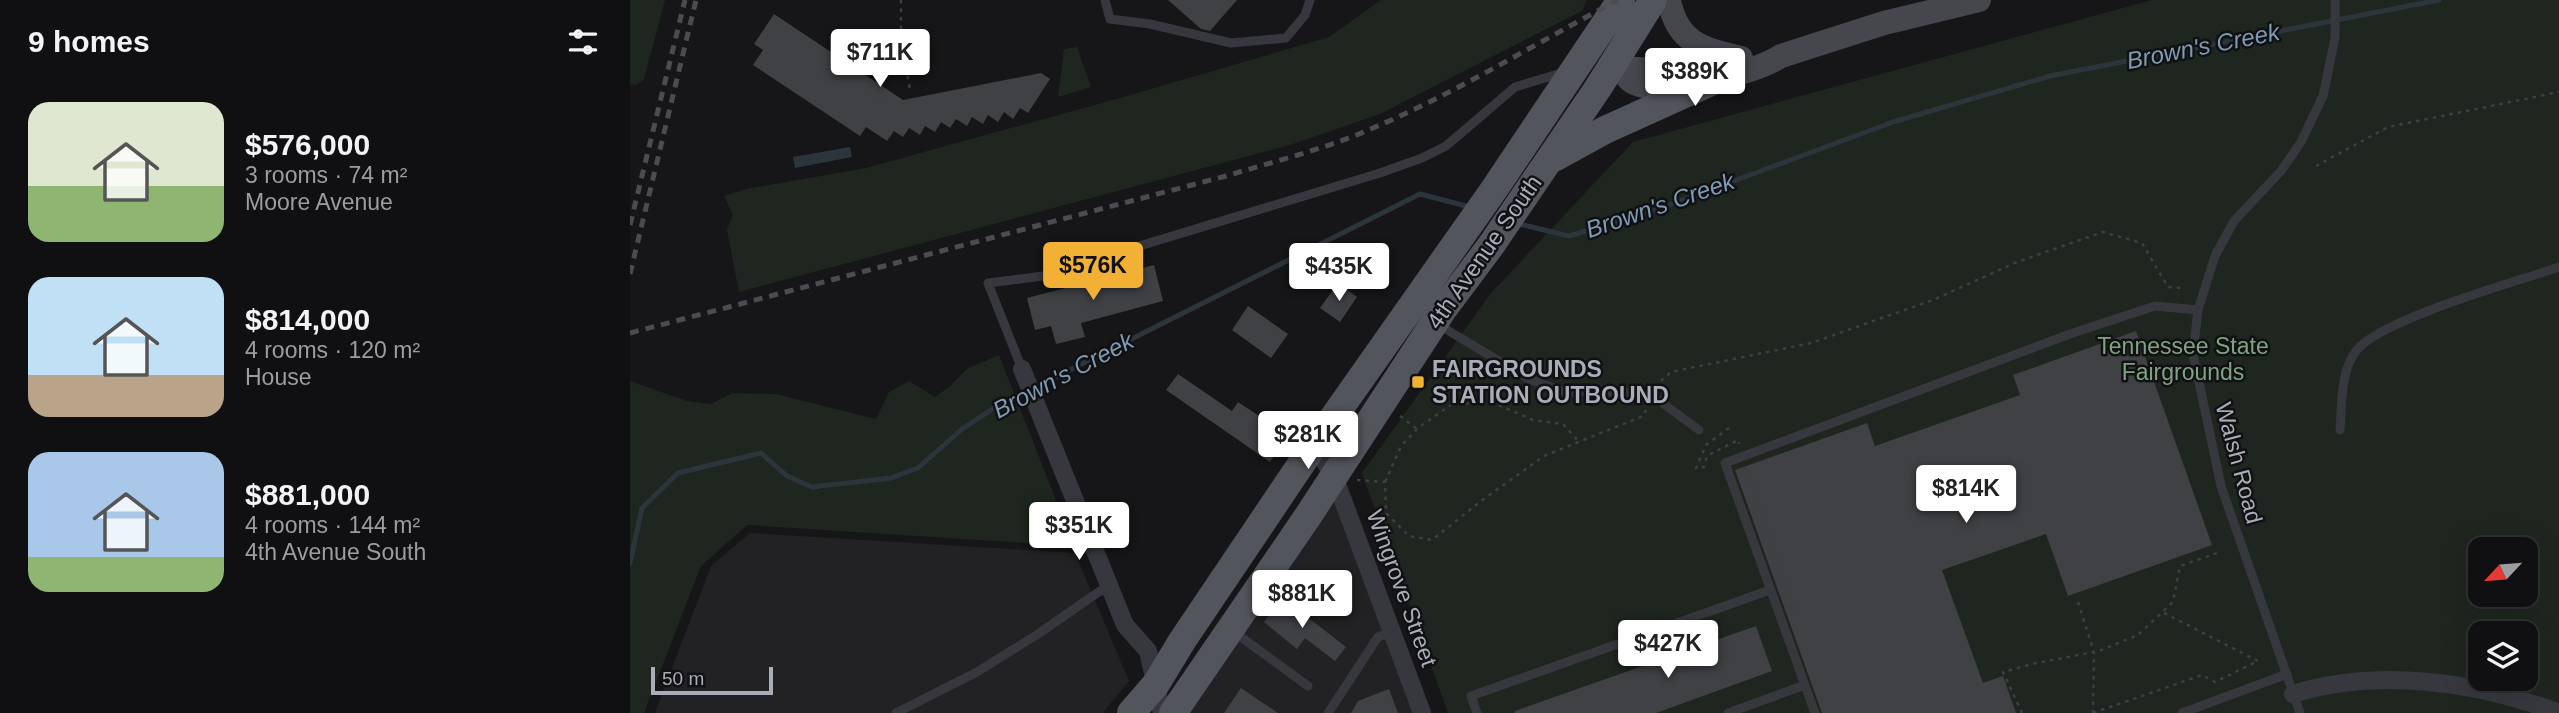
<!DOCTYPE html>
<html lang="en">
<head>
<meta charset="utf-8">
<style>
  :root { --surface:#101012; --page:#19191b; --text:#f1f3f6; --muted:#9c9d9f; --line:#303032; --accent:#f2b134 }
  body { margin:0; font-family:Arial,sans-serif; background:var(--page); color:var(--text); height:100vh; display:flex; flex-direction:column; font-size:26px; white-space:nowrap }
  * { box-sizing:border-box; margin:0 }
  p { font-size:23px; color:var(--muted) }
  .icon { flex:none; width:38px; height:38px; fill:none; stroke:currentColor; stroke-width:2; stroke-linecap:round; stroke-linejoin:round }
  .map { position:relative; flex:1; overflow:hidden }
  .details { display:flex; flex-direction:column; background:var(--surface); width:630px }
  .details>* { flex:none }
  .needle { width:46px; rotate:244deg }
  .buttons { position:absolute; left:1838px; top:537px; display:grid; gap:14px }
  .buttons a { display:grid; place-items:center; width:70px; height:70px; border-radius:14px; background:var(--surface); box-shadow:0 7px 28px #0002,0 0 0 2px var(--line); font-size:35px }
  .scale { position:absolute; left:21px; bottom:18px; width:122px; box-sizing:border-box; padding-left:7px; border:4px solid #a8adb8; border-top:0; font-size:19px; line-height:24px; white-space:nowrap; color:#a8adb8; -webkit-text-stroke:5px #111113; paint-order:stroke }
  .price { position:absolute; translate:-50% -60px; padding:0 16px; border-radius:7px; background:#fff; color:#222; font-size:23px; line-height:46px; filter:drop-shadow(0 2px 4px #0008) }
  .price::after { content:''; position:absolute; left:50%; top:42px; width:21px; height:16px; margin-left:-10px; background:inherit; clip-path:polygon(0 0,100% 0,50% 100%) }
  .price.on { background:var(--accent); color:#111 }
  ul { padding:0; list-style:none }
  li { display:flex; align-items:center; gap:21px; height:175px; padding:0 28px }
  li span { display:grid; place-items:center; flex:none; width:196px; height:140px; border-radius:21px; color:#555 }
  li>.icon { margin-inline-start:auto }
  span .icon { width:84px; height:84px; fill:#fffc; stroke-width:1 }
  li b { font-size:30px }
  h2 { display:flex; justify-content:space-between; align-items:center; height:84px; padding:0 28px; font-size:30px }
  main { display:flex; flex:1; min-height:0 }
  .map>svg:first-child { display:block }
</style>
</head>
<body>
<main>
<section class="details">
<h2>9 homes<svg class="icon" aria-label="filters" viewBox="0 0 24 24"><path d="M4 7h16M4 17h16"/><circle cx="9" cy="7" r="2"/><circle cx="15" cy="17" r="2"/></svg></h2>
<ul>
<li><span style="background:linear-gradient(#dfe7d0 60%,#8fb573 0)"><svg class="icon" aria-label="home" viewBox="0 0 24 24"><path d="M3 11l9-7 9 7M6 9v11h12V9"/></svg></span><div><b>$576,000</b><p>3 rooms · 74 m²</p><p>Moore Avenue</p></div></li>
<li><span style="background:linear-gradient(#bfe0f5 70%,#b9a48a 0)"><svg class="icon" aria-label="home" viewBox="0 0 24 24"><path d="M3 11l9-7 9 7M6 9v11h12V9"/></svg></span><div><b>$814,000</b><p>4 rooms · 120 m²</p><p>House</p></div></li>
<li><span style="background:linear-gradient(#a9c7e8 75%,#8fb573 0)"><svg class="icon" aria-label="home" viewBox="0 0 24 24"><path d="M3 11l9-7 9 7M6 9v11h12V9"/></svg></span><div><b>$881,000</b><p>4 rooms · 144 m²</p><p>4th Avenue South</p></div></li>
</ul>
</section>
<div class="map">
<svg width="1929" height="713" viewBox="0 0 1929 713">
  <rect width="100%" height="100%" fill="#161618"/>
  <path fill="#222225" d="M704,476L792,713H543Z
    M120,533L445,553L499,681L473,713H25L81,566Z"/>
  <path fill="#1e261f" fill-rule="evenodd" d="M0,0H35L14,79L6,85L0,84Z
    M751,0H957L952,11L750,114L660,145L109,292L97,230L103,215L94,196L116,189L236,168L490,98L699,37Z
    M1522,0H1929V713H818L732,473L861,293L1003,142ZM1850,550H1895V595H1850ZM1850,634H1895V679H1850Z
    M447,47L461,87L428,97L434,49Z
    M369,355L444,546L117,525L71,566L14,713H0V381L57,401L81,404L102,393L146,394L246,419L259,392L279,381L305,397L320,386L338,368Z"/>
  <path fill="#2c353c" d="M220,147L222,157L165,168L163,157Z"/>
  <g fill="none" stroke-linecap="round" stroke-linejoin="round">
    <path stroke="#2c353c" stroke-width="5" d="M885,223L939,236L1026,210L1263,122L1420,76L1809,0
      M0,563L12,508L48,473L131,453L157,476L182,487L261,478L288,468L332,429L364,408L790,194L840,207"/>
  </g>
  <path fill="#404145" d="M538,0H607L580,31L571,29Z
    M144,14L273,100L411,73L420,79L398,113L390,108L383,119L374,112L368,122L358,115L353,124L342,117L337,126L326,119L320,128L311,122L305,132L295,126L290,135L279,128L273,137L264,131L257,141L236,127L230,136L123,65L133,50L124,44Z
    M524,265L533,301L451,323L455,337L426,344L421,326L405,330L397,298Z
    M708,283L727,297L710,322L690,308Z
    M618,306L658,334L641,358L602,330Z
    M1506,331L1582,545L1438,596L1416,534L1312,570L1353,683L1373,676L1386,713H1192L1105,470L1237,423L1245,446L1390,395L1383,375Z
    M548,374L602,411L608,402L632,418L628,423L655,441L640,462L536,390Z
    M653,598L716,647L705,661L675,638L667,649L634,622Z
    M1126,626L1142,671L1026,713H885V711Z
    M611,688L648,713H594Z
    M759,689L768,713H721L728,701Z"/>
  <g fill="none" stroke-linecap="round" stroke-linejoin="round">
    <path stroke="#3d3f44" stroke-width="2.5" stroke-dasharray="3.5 5" stroke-linecap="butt" d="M271,0V42L280,89
      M1686,166L1758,127L1929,92
      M1031,381L1041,372L1181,343L1303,300L1387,262L1473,232L1512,243L1538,287L1552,288
      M770,416L787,429
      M1099,428L1076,445L1066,468L1074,467L1077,456L1108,440L1109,444
      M1116,467L1164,614
      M727,480L755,482L756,513L779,536L802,540L851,501L914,456L1013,416L1016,410
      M755,482L771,446L788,428L822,404L864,403L903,420L933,424L949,442
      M1448,602L1464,652L1463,713
      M1534,613L1628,661
      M1392,713L1373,672L1402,664L1469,651L1508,635L1543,602L1550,566L1590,552
      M1463,713L1572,675L1585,682L1628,661"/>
    <path stroke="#37383d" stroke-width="9" d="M475,0L480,19L520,24L601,43L656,38L675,15L680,0
      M809,325L899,379L934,392H999L1027,399L1069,430
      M392,369L358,283L444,272L460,261L750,173L792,158L816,146L885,87L935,72
      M1710,430C1712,405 1710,372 1726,351C1750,319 1886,282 1929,267
      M604,632L678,686
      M266,713L347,672L408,634L470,591L482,590
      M698,713L748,637L762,632
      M847,713L841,696L1140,590
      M1098,713L1175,685
      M1185,713L1095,463L1440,334L1525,306L1568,310
      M1552,713L1657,674
      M1670,713L1591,486L1563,354L1568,310L1585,256L1604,221L1651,171L1671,142L1693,96L1705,38V0"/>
    <path stroke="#37383d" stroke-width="18" d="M392,369L495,625L518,651L532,713
      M684,445L704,476L792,713
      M1663,694C1748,668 1846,681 1929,713"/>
    <path stroke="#45474d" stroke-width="24" d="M1039,0C1047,43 1073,49 1111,58
      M991,68C994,72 997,78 1001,81C1029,100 1125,73 1151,56L1254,23L1349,0
      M991,68L1038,71L1082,66"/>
    <path stroke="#53555c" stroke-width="28" d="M924,158L975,130L1090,78
      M501,713L526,684L552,641L684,445L865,188L991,0
      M543,713L678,516L812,311L862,244L968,88L1023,0"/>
    <path stroke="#4a4c52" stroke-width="5" stroke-dasharray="9 7" stroke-linecap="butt" d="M0,225L55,0
      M0,274L66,0
      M0,333L596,176C645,161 696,149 743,128C828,92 906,43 988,0"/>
  </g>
  <rect fill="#f2b134" stroke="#111113" stroke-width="2.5" x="781" y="375" width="14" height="14" rx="3.5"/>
  <g text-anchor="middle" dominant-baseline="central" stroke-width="5" stroke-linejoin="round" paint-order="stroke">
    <g font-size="23" fill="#a8adb8" stroke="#111113">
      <text transform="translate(854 252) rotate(-55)">4th Avenue South</text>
      <text transform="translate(1609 463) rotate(75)">Walsh Road</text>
      <text transform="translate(772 588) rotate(70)">Wingrove Street</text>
    </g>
    <g font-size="23" fill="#7fa381" stroke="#111113">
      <text x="1553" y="346">Tennessee State<tspan x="1553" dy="26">Fairgrounds</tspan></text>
    </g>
    <g font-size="23" font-weight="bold" fill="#a8adb8" stroke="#111113" text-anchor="start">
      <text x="802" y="369">FAIRGROUNDS<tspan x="802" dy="26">STATION OUTBOUND</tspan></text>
    </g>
    <g font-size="24" font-style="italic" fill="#7f9bb3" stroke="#111113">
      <text transform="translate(1573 46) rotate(-11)">Brown's Creek</text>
      <text transform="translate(1030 205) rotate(-19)">Brown's Creek</text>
      <text transform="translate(433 375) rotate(-28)">Brown's Creek</text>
    </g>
  </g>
</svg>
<div class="buttons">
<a><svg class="needle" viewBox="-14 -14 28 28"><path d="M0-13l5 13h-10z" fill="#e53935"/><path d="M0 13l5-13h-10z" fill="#9c9d9f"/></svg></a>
<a><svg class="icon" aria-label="layers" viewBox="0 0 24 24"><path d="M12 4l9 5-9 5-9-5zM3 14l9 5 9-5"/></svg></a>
</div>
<div class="scale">50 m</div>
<b class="price" style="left:250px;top:89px">$711K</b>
<b class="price" style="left:1065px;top:108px">$389K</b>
<b class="price on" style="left:463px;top:302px">$576K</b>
<b class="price" style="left:709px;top:303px">$435K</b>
<b class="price" style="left:678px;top:471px">$281K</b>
<b class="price" style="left:1336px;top:525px">$814K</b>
<b class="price" style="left:449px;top:562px">$351K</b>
<b class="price" style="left:672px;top:630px">$881K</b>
<b class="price" style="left:1038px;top:680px">$427K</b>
</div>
</main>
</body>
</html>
